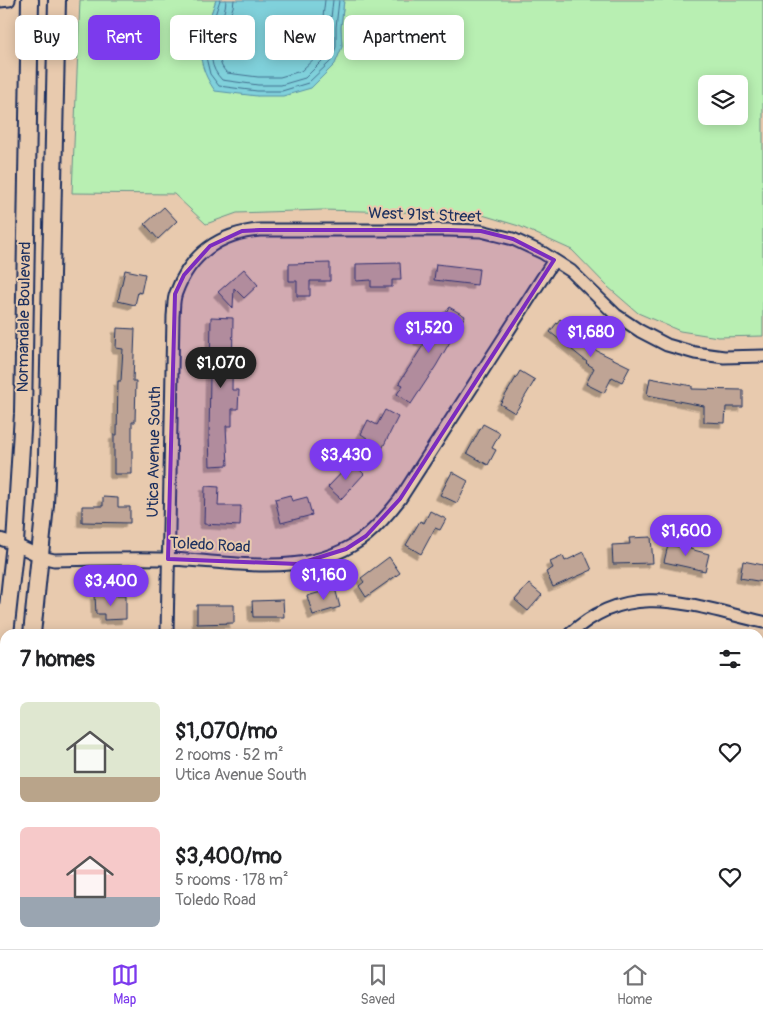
<!DOCTYPE html>
<html lang="en">
<head>
<meta charset="utf-8">
<style>
  :root { --surface:#fff; --page:#f6f6f6; --text:#202124; --muted:#757577; --line:#e0e0e0; --accent:#7c3aed }
  body { margin:0; font-family:Pangolin,sans-serif; background:var(--page); color:var(--text); height:100vh; display:flex; flex-direction:column; font-size:19px; white-space:nowrap }
  * { box-sizing:border-box; margin:0 }
  p { font-size:16px; color:var(--muted) }
  .icon { flex:none; width:28px; height:28px; fill:none; stroke:currentColor; stroke-width:2; stroke-linecap:round; stroke-linejoin:round }
  .map { position:relative; flex:1; overflow:hidden }
  .drawer { position:absolute; left:0px; top:629px; width:764px; height:321px; display:flex; flex-direction:column; background:var(--surface); border-radius:15px 15px 0 0; box-shadow:0 2px 12px #0003 }
  .drawer>* { flex:none }
  .hud { position:absolute; left:15px; top:15px; width:500px; height:45px; display:flex; gap:10px }
  .tools { position:absolute; left:698px; top:75px; display:grid; gap:10px }
  .tools a { display:grid; place-items:center; width:50px; height:50px; border-radius:8px; background:var(--surface); box-shadow:0 2px 12px #0003; font-size:25px }
  .price { position:absolute; translate:-50% -42px; padding:0 11px; border-radius:18px; background:var(--accent); color:#fff; font-size:16px; line-height:32px; filter:drop-shadow(0 1px 2px #0008) }
  .price::after { content:''; position:absolute; left:50%; top:30px; width:15px; height:11px; margin-left:-8px; background:inherit; clip-path:polygon(0 0,100% 0,50% 100%) }
  .price.on { background:#222; color:#fff }
  ul { padding:0; list-style:none }
  li { display:flex; align-items:center; gap:15px; height:125px; padding:0 20px }
  li span { display:grid; place-items:center; flex:none; width:140px; height:100px; border-radius:8px; color:#555 }
  li>.icon { margin-inline-start:auto }
  span .icon { width:60px; height:60px; fill:#fffc; stroke-width:1 }
  li b { font-size:21px }
  h2 { display:flex; justify-content:space-between; align-items:center; height:60px; padding:0 20px; font-size:21px }
  .tag { padding:0 18px; border-radius:8px; background:var(--surface); box-shadow:0 2px 12px #0003; font-size:18px; line-height:45px }
  .tag.on { background:var(--accent); color:#fff }
  .dock { display:flex; justify-content:space-around; align-items:center; height:70px; border-top:1px solid var(--line); background:var(--surface); font-size:14px; color:var(--muted) }
  .dock a { display:grid; justify-items:center; gap:2px }
  .dock .on { color:var(--accent) }
  .map>svg:first-child { display:block }
</style>
</head>
<body>
<div class="map">
<svg width="763" height="949" viewBox="0 0 763 949">
  <defs>
    <filter id="shadow"><feDropShadow dx="-4.5" dy="4.5" stdDeviation="0" flood-color="#0004"/></filter>
  </defs>
  <rect width="100%" height="100%" fill="#e8caae"/>
  <filter id="ink" filterUnits="userSpaceOnUse"><feTurbulence type="fractalNoise" baseFrequency=".02" numOctaves="2"/><feDisplacementMap in="SourceGraphic" scale="10" xChannelSelector="R" yChannelSelector="G"/><feConvolveMatrix kernelMatrix="1 2 1 2 8 2 1 2 1" color-interpolation-filters="sRGB"/></filter>
  <g filter="url(#ink)">
    <path fill="#b8efb2" stroke="#6a8f88" fill-rule="evenodd" d="M80,0H216L199,48L257,96L342,47L341,27L344,0H763V336L718,337L680,331L638,313L608,287L572,250L519,226L479,214L322,210L237,213L206,224L174,194L72,193ZM706,84H739V116H706Z"/>
    <path fill="#80d1db" stroke="#5890a9" d="M216,0H344L341,27L342,47L335,64L311,88L283,96H257L215,91C190,54 203,38 216,0Z"/>
    <g fill="none" stroke-linecap="round" stroke-linejoin="round">
      <path stroke="#437090" stroke-width="1" d="M220,0L204,49L210,74L219,86L257,91H282L308,83L330,62L336,47V27L339,0
        M226,0C225,28 197,54 222,80L258,85H281L305,78L325,58L330,46V27L333,0
        M234,0L233,7C227,26 209,56 227,73L258,77H280L301,71L319,54L323,44L322,26L325,0"/>
    </g>
    <path fill="#bfa495" stroke="#1b2f5e" filter="url(#shadow)" d="M164,207L177,221L158,239L145,224Z
      M330,263V281H310V296H297V281H289V264Z
      M400,263L401,280H392V287H371V280L356,281V264Z
      M436,264L479,269L477,285L434,280Z
      M244,269L258,285L244,298L234,288L233,308L218,292Z
      M125,270L145,274L141,293L138,292L135,305L118,301Z
      M449,307L465,316L436,366L411,404L397,394L403,385L399,383L424,344L418,340L427,324L436,329Z
      M211,317L233,318L232,390H239L238,409H232V426H226L228,465L210,466L209,436Z
      M560,319L590,342L587,346L630,367L622,382L612,377L604,393L586,384L594,368L586,363L587,362L550,332Z
      M117,328L135,329L133,381H136L135,422H132V474H114V435H117L118,381H121L123,349L116,348Z
      M520,371L535,380L515,413L500,404Z
      M650,378L692,386V389L743,390V407H726L725,423L704,422V406L647,395Z
      M385,410L398,417L380,453L364,445L367,438L361,434L368,420L377,425Z
      M483,424L500,433L492,448L496,450L488,465L467,453Z
      M352,462L364,474L341,499L328,487Z
      M452,472L468,481L457,503L440,495Z
      M205,486L219,487L218,506H241L240,526L204,524Z
      M290,495L292,501L307,497L312,515L281,523L275,499Z
      M103,497L118,498V507H130V523L82,522V506H103Z
      M430,511L446,519L440,530L435,528L421,554L406,545L420,521L424,523Z
      M651,537L653,563L613,564L612,545L630,544L629,538Z
      M682,541L692,544L690,549L709,554L705,571L664,562L668,545L681,547Z
      M584,552L592,570L553,587L546,572L553,568L550,562L563,556L565,561Z
      M389,557L400,573L366,597L359,586L364,582L361,578Z
      M743,561L763,565V582L740,578Z
      M529,584L542,595L528,611L515,600Z
      M335,588L340,607L313,615L307,596Z
      M95,595H126V619L104,620V614H96Z
      M283,600L284,617H253L252,601Z
      M197,605H234V623L197,624Z"/>
    <g fill="none" stroke-linecap="round" stroke-linejoin="round">
      <g stroke="#1b2f5e" stroke-width="9">
        <path id="lane" d="M53,949L54,945
          M251,949L252,945
          M357,949V945"/>
      </g>
      <g stroke="#1b2f5e" stroke-width="15">
        <path id="street" d="M0,1L9,0
          M0,539C19,544 34,556 54,560C92,559 130,558 168,559C234,561 311,581 367,535C379,525 390,512 400,499L554,260
          M167,634L173,316C174,309 173,300 176,293C190,254 220,233 260,230H448L481,231L513,239L543,253L571,271L616,315L640,331L667,345L695,353L724,357L763,356
          M570,634C630,578 693,606 763,622"/>
      </g>
      <g stroke="#1b2f5e" stroke-width="20">
        <path id="secondary" d="M5,634L15,543L23,414L30,0
          M32,634L45,505L47,457L57,0
          M0,688L5,636
          M759,884L763,874
          M0,909L1,949
          M21,949V945
          M730,949L732,945"/>
      </g>
      <use href="#lane" stroke="#e8caae" stroke-width="5.5"/>
      <use href="#street" stroke="#e8caae" stroke-width="11"/>
      <use href="#secondary" stroke="#e8caae" stroke-width="16"/>
    </g>
  </g>
  <path fill="#7b2cbf" fill-opacity="0.2" stroke="#7b2cbf" stroke-width="4" stroke-linejoin="round" d="M260,230H448L481,231L513,239L554,260L400,499L366,536L346,549L298,564L168,559L175,294L184,275L210,246L242,231Z"/>
  <g text-anchor="middle" dominant-baseline="central" stroke-width="4" stroke-linejoin="round" paint-order="stroke">
    <g font-size="16" fill="#1b2f5e" stroke="#e8caae">
      <text transform="translate(425 215) rotate(2)">West 91st Street</text>
      <text transform="translate(24 317) rotate(-89)">Normandale Boulevard</text>
      <text transform="translate(154 452) rotate(-89)">Utica Avenue South</text>
      <text transform="translate(210 545) rotate(3)">Toledo Road</text>
    </g>
  </g>
</svg>
<div class="tools">
<a><svg class="icon" aria-label="layers" viewBox="0 0 24 24"><path d="M12 4l9 5-9 5-9-5zM3 14l9 5 9-5"/></svg></a>
</div>
<b class="price" style="left:429px;top:354px">$1,520</b>
<b class="price" style="left:591px;top:358px">$1,680</b>
<b class="price on" style="left:221px;top:389px">$1,070</b>
<b class="price" style="left:346px;top:481px">$3,430</b>
<b class="price" style="left:686px;top:557px">$1,600</b>
<b class="price" style="left:324px;top:601px">$1,160</b>
<b class="price" style="left:111px;top:607px">$3,400</b>
<div class="hud">
<a class="tag">Buy</a>
<a class="tag on">Rent</a>
<a class="tag">Filters</a>
<a class="tag">New</a>
<a class="tag">Apartment</a>
</div>
<section class="drawer">
<h2>7 homes<svg class="icon" aria-label="filters" viewBox="0 0 24 24"><path d="M4 7h16M4 17h16"/><circle cx="9" cy="7" r="2"/><circle cx="15" cy="17" r="2"/></svg></h2>
<ul>
<li><span style="background:linear-gradient(#dfe7d0 75%,#b9a48a 0)"><svg class="icon" aria-label="home" viewBox="0 0 24 24"><path d="M3 11l9-7 9 7M6 9v11h12V9"/></svg></span><div><b>$1,070/mo</b><p>2 rooms · 52 m²</p><p>Utica Avenue South</p></div><svg class="icon" aria-label="heart" viewBox="0 0 24 24"><path d="M12 20l-8-8c-3-5 5-10 8-4 3-6 11-1 8 4z"/></svg></li>
<li><span style="background:linear-gradient(#f6c9c9 70%,#9aa5b1 0)"><svg class="icon" aria-label="home" viewBox="0 0 24 24"><path d="M3 11l9-7 9 7M6 9v11h12V9"/></svg></span><div><b>$3,400/mo</b><p>5 rooms · 178 m²</p><p>Toledo Road</p></div><svg class="icon" aria-label="heart" viewBox="0 0 24 24"><path d="M12 20l-8-8c-3-5 5-10 8-4 3-6 11-1 8 4z"/></svg></li>
</ul>
</section>
</div>
<nav class="dock">
<a class="on"><svg class="icon" aria-label="map" viewBox="0 0 24 24"><path d="M3 6l6-2 6 2 6-2v14l-6 2-6-2-6 2zM9 4v14M15 6v14"/></svg>Map</a>
<a><svg class="icon" aria-label="saved" viewBox="0 0 24 24"><path d="M7 4h10v16l-5-4-5 4z"/></svg>Saved</a>
<a><svg class="icon" aria-label="home" viewBox="0 0 24 24"><path d="M3 11l9-7 9 7M6 9v11h12V9"/></svg>Home</a>
</nav>
</body>
</html>
